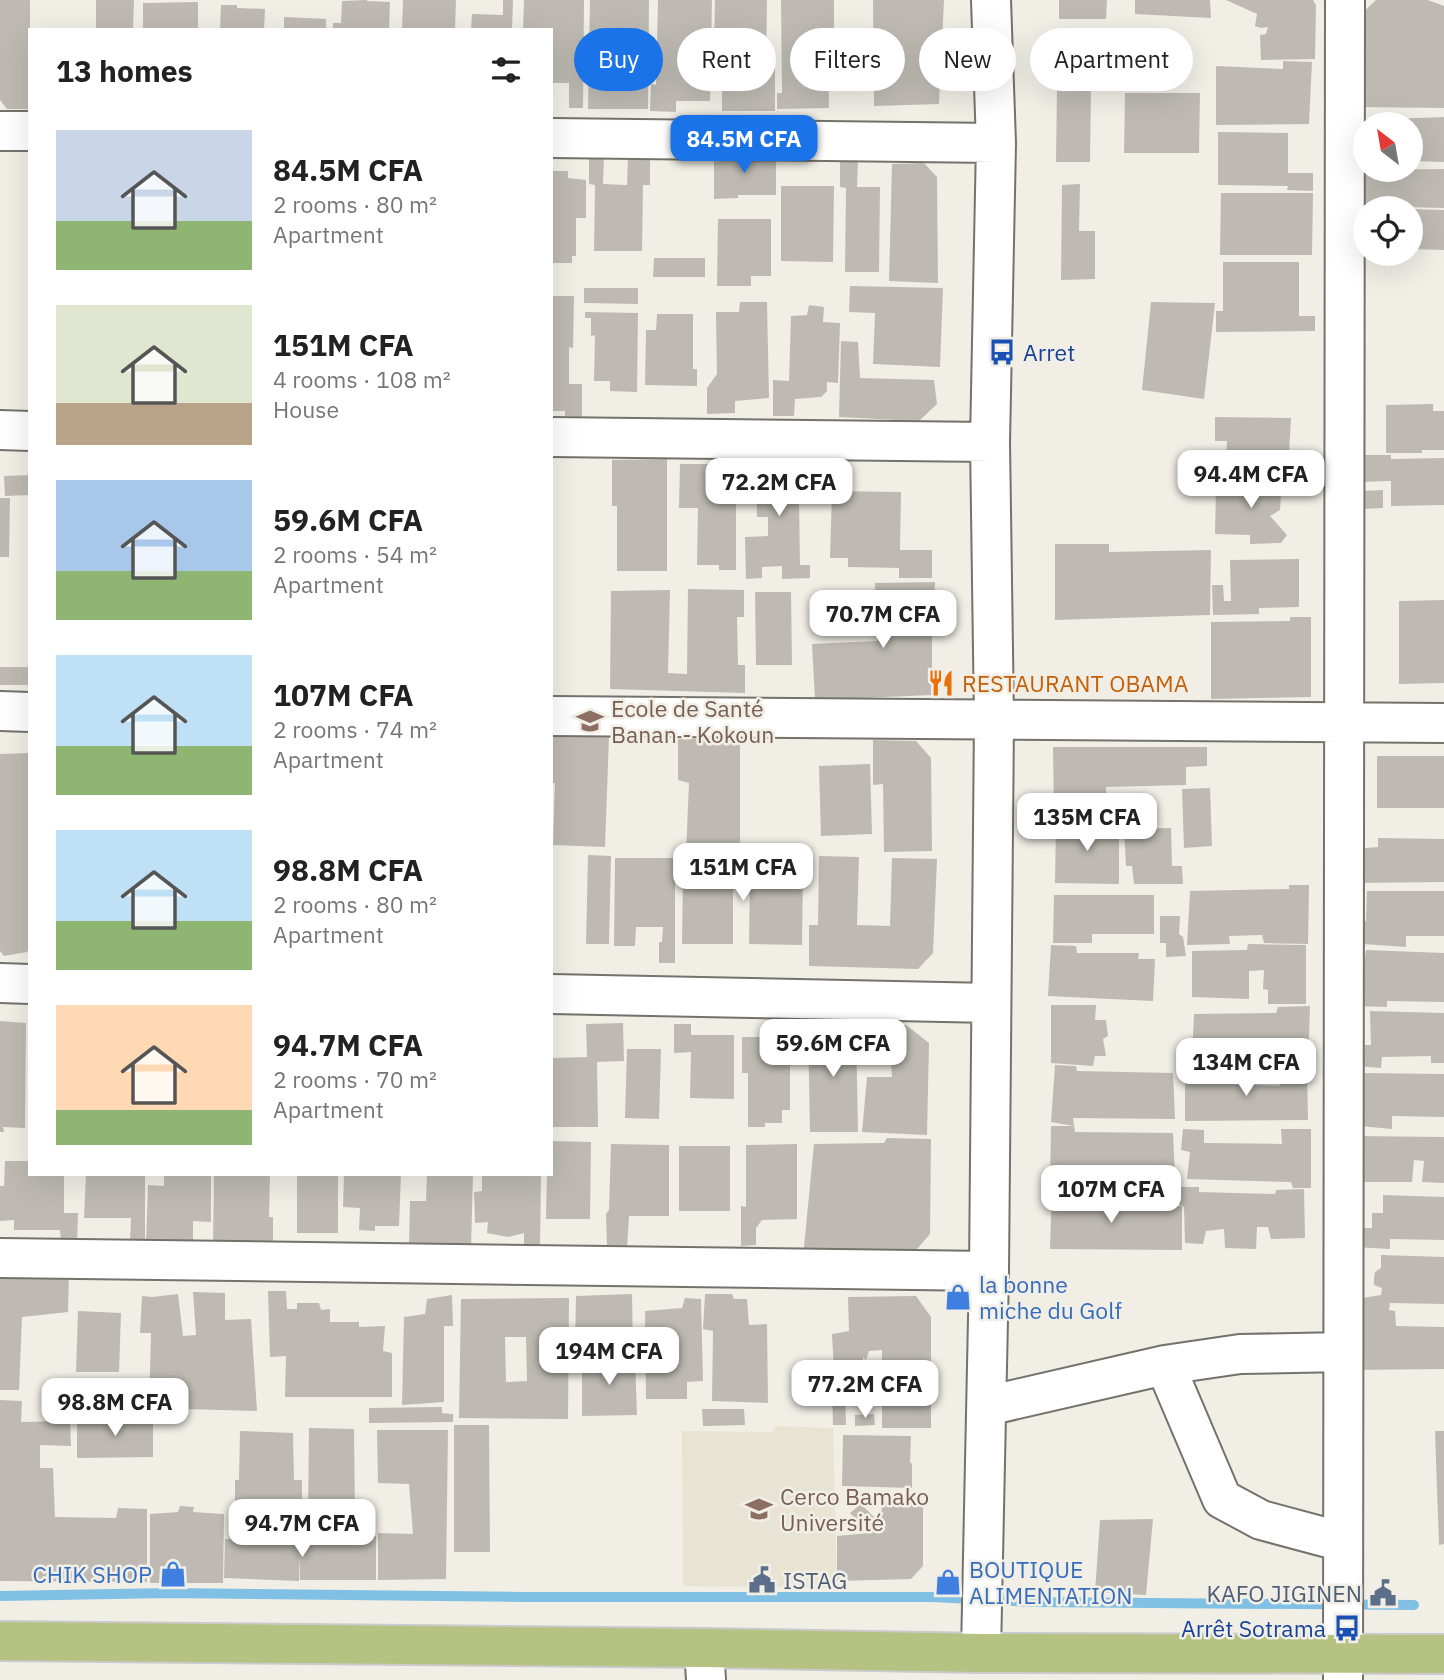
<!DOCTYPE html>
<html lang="en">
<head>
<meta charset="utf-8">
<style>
  :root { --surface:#fff; --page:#f2f2f2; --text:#222; --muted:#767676; --accent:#1a73e8 }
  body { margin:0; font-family:"IBM Plex Sans",sans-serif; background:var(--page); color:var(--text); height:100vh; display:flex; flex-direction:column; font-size:26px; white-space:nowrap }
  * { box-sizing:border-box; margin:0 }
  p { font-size:23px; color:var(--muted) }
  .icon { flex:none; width:38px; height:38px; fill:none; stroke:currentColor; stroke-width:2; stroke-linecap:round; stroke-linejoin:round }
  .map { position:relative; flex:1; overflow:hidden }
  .panel { position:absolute; left:28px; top:28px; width:525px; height:1148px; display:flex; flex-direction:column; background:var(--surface); border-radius:0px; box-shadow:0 7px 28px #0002 }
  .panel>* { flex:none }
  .guide { position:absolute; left:574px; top:28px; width:665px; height:63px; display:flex; gap:14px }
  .needle { width:46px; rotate:329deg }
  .buttons { position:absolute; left:1353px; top:112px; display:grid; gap:14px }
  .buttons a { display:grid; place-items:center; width:70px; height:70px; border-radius:50%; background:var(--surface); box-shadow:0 7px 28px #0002; font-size:35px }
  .price { position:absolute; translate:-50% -60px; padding:0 16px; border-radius:14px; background:#fff; color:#222; font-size:23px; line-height:46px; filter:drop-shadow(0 2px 4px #0008) }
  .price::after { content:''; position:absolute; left:50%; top:42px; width:21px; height:16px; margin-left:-10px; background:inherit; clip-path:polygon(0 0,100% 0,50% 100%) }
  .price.on { background:var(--accent); color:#fff }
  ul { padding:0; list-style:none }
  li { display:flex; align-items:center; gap:21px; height:175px; padding:0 28px }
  li span { display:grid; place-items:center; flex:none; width:196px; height:140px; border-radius:0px; color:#555 }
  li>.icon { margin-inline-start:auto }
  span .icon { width:84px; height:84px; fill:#fffc; stroke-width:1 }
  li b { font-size:30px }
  h2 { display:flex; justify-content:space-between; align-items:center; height:84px; padding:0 28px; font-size:30px }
  .pill { padding:0 24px; border-radius:32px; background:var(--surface); box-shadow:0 7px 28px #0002; font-size:24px; line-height:63px }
  .pill.on { background:var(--accent); color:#fff }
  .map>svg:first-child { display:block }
</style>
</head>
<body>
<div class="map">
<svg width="1444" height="1680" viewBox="0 0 1444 1680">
  <rect width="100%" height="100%" fill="#f1eee6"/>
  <path fill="#e9e3d4" d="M775,1426L833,1428L837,1588L683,1586L682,1431L773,1432Z"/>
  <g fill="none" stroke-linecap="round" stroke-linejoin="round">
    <path stroke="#80c0e4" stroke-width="10" d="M0,1596L170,1593L522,1597H932L1031,1602L1414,1605"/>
  </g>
  <path fill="#bebab3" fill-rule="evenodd" d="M0,0H30V109H7L0,100Z
    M96,0H134L133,30H96Z
    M367,0V1L390,2L389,30H333V23H341L342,1Z
    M403,0H456L455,30H402Z
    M503,0H513L512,30H471L472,14L503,15Z
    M524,0H584L583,108H569V83H551V30H523Z
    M590,0H649L648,109H588Z
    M658,0H712L710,101H676V112L650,111L651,84L656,85Z
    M715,0H767L766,65H775V111H722V47L714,46Z
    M781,0H834V42H828L829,108L777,109V93H782Z
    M873,0H944L939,104L874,106Z
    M1059,0H1107L1106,19H1059Z
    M1135,0H1210L1211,18L1135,14Z
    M1226,0H1313L1316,5L1315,59L1261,60L1260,35L1266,34L1268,27L1261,28L1255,26L1257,14Z
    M1376,0H1428L1444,6V108L1358,107L1359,16Z
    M198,2V30H143V3Z
    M221,5H237V8L265,9L264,30H220Z
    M284,17L326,19V30H284Z
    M1283,61L1312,62L1309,124L1216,125V66L1283,69Z
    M1057,86H1091L1090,162H1056Z
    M1125,93H1200L1199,153H1124Z
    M1444,117V162L1410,161V124H1391V119Z
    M1218,132L1288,133V173H1313V191L1287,190L1288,186L1218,185Z
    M714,153H776V195H738V198L714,199Z
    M589,155H604L603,184L627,185L628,156L650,155V185H643L642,251H594L595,185L589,184Z
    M840,162H858L857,187H880L879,272H845L846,188L840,187Z
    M924,163L937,177L938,283L889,281L892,164Z
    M1362,167H1365V170L1444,169V208L1362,206Z
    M551,171H568V178L586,180V218H576V256H572V263H551Z
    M1080,184L1079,231H1095V279L1061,280L1062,185Z
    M781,186H834L833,262L781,261Z
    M1221,193H1313L1312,255H1220Z
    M1410,209L1444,210V250L1410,249Z
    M718,219H771V276H751V286H717Z
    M654,258H705V277H653Z
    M1223,262H1299V316H1315V331L1216,332V311H1223Z
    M850,286L943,288L940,367L873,364L875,313L849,312Z
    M584,288H638V304L584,303Z
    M551,296H574L573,348L569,347V384H582V417L565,416V411H551Z
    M740,302H767L769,398L735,401V413L707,414V388L717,374L716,312H739Z
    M1151,302L1215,303L1204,399L1142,390Z
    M809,305L824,307L823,322L840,323L838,383L827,382V391L821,397L795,399L794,416H773V380L789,381L791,316L807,315Z
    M585,312L638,313L637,392L610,391V381H594L595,335L591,336V318H585Z
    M657,314H693V369H697V386L645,385L646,330H656Z
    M841,341L858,342L860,378L934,380L937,404L919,421L839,417Z
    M1433,404V411H1444V450H1422V453H1386V405Z
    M1215,417L1291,418L1288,473L1225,472L1227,441H1215Z
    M1358,455H1391V459L1444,458V505L1391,506V481L1358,482Z
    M667,459V571H617V506H612V460Z
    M810,459L811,496L799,497L800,565H810V578L782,579V566L762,567V578L746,579L745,537L768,536V517H757L756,460Z
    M680,464H736V570H719V565H697L698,508H679Z
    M30,475V495L5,496L4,476Z
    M1242,476H1282L1280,510L1270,516L1287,535L1281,543L1250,544V535L1215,534L1216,490H1234L1235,481H1242Z
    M1383,490V508L1361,509L1360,491Z
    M832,491L901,492L900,550H932V578H899V568L848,567V558H830Z
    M0,498H10L9,557H0Z
    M1055,544H1109V552L1211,550L1210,615L1055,620Z
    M1299,559V607L1259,608V614L1213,615L1212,585H1223L1224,601H1231L1230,560Z
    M935,582L932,635V695L815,700L812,644L877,641L875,583Z
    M688,589L744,590V617H737L738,665H745V693L610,689L611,591L670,590L668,673L687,674Z
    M755,592H791L792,665H756Z
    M1444,600V683L1399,684V601Z
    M1290,617H1311V697L1211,699V622L1290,621Z
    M0,667H30V685H0Z
    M551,735L609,737L605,847L553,845L555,783H551Z
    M740,738V854H686L689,783L678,780V739Z
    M873,740L916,741L931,758L932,851L884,852L883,784L873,785Z
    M1053,747H1207V766L1186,767V785L1106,787V816L1054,817Z
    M30,753V947L27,952L4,956L0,951V754Z
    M1377,756H1444V808H1377Z
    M870,764L872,834L821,836L819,766Z
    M1210,788L1212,846L1184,848L1182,789Z
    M1056,823H1119V884L1055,883Z
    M1171,828L1172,866H1182L1183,884H1134L1132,866H1126L1124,829Z
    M1378,838L1444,839V882L1354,883L1355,849L1378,847Z
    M588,855L611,856L609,944H586Z
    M719,856H768V868H803L802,945L749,944L750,875H733V944H682L683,869H718Z
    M819,856L859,857L857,925L890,926L892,858L937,859L933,953L918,969L809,966V925H818Z
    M615,858H675V963H659V942H662L663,927H636L635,946H614Z
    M1289,885H1309L1308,944L1264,943L1262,935L1229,936L1230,944L1187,945L1190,891L1289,889Z
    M1367,891H1444V936H1406V947L1363,944V922L1366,921Z
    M1054,895H1154V934H1092V943H1053Z
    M1160,916H1180L1179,934L1183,937L1186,956L1166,957V943H1160Z
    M1248,944L1306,945V1004H1268V990L1263,989L1264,970L1249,971V999L1192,997V951L1247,950Z
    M1051,945L1076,946L1077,953H1139L1138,959H1155L1153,1001L1048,996Z
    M1366,950L1444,953V1002L1387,1001V1007L1356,1006L1361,989Z
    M1051,1005H1096L1095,1020H1106L1108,1036L1103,1039L1106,1056H1095L1093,1066L1051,1063Z
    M1310,1006L1308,1065L1288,1066V1059L1192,1058L1194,1014L1276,1013L1278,1007Z
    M1370,1011L1444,1013V1063H1431V1056L1382,1057L1381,1068L1357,1066L1360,1045H1371Z
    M0,1021L26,1023L25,1128L3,1127L4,1132H0Z
    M623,1023L624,1061L597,1062L598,1127H552L551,1058L587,1057L586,1024Z
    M674,1024H691V1035H734V1099L690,1098L691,1052L674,1053Z
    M889,1025H906L929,1043L927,1135L862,1132L867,1077H892Z
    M856,1026L858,1132H810L808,1027Z
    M742,1037H764V1054H790V1110H782V1123H765V1127H748V1073H742Z
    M627,1049H661L659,1119L625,1118Z
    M1055,1065L1076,1066L1077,1071L1173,1073L1175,1119L1073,1118L1074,1126L1051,1122Z
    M1281,1068H1307L1308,1120L1185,1121V1072L1223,1073L1227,1084L1280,1086Z
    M1360,1073L1444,1074V1117L1392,1116V1129L1359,1126Z
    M1051,1126H1074L1075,1132L1173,1133L1175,1178L1151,1179L1149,1172L1089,1173V1187L1050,1186Z
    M1183,1129L1204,1130V1143L1282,1144L1281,1129H1311V1188H1293L1291,1182L1187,1179L1190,1152L1181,1150Z
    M1355,1136L1444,1137V1183L1422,1182L1424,1161L1414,1160L1412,1182H1355Z
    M887,1138L931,1139L930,1234L911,1256L803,1257L814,1144L884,1143Z
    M551,1141L591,1142L590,1219H546L547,1174H551Z
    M611,1144L669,1145V1216H629L627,1248L607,1247L606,1214L609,1210Z
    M797,1144V1219L762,1220L756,1228V1245L741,1246V1206L746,1207V1145Z
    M679,1146H730V1211H679Z
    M5,1161H30V1174H64V1213H78L77,1244H61L60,1230H14V1220L0,1221V1186H4Z
    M86,1174H145V1241H130L131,1218H84Z
    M164,1174H211V1222L193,1221V1246L146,1244L148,1185L164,1186Z
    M214,1174H270L269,1217H273V1245L213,1244Z
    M297,1174H338V1233H297Z
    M344,1174H401L399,1226H375V1231L359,1230L360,1208L343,1207Z
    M427,1174H473L471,1249L409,1247L410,1201H426Z
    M482,1174H541L540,1248L524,1250V1233L508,1237L487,1233L488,1222L475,1223L474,1192L482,1191Z
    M1181,1187H1199V1192L1275,1194L1276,1190L1304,1189L1305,1238L1271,1239L1268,1227H1257L1256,1249L1225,1248L1224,1229L1206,1231L1203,1244L1185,1243L1184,1207L1178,1203Z
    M1052,1188H1088L1087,1206H1099L1101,1209L1153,1210V1206H1182V1250L1050,1249Z
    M1383,1195L1444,1197V1240L1390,1239V1249L1355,1247V1228H1372V1213H1383Z
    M1381,1255L1444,1257V1304L1390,1303L1389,1310L1395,1311L1396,1326L1444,1327V1369L1350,1370V1300L1381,1295L1382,1288L1374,1285V1278L1375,1272L1381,1268Z
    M0,1270L69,1272L68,1312L22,1317L19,1390H0Z
    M268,1291H286L287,1309H297V1303H319L321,1310L330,1309V1322H359V1327L385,1326L383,1351L392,1353V1397H285L286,1356L270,1357Z
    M193,1292L225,1293V1320L251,1319L257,1411L149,1408L151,1333H140L142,1296L152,1297L178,1294L183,1336L196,1335Z
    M632,1294L633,1348L625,1349L623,1332L610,1331V1336L589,1337L587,1348L575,1349L576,1296Z
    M705,1294H732L734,1299H747L749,1325L767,1324L768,1403L712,1401L713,1331L703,1329Z
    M452,1295L453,1326H444V1402L402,1405L404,1317L425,1314L427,1299Z
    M916,1296L931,1317V1428H882V1350L869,1351L866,1360L863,1357V1374L834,1372L832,1334L849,1331L848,1297Z
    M569,1298L568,1419L459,1418L461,1299ZM505,1337H526L527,1381L506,1382Z
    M685,1298L701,1299L703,1381L687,1382V1399H646L645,1311L682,1308Z
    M78,1311L121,1313L119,1372H76Z
    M582,1357L635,1358L637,1415L582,1416Z
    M832,1391H845L846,1425H833Z
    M0,1400L22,1401L21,1422L70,1421L71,1446L40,1445V1468H53L55,1517L116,1518L118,1508L147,1509V1582L0,1581Z
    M442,1407V1413L453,1414V1422L369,1423V1408Z
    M702,1409H744L745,1425L703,1426Z
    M874,1414L875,1425L855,1426V1415Z
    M153,1417V1457L77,1458V1418Z
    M454,1425H489L490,1552H454Z
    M309,1428L354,1429L355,1519L308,1518Z
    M377,1430H448L446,1579L378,1580V1533L413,1534L409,1484L378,1483Z
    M240,1431L293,1433L294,1480H302V1512H294L295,1532L239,1533V1512H235V1480H239Z
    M1435,1431H1444V1544L1439,1545Z
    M843,1435L911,1436L910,1462L912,1464V1488L842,1486Z
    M882,1502L923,1503V1566L911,1579L837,1581V1536L868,1533L850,1513L861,1504L875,1518L881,1520Z
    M180,1506L194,1507L193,1512L224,1514L223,1583H150V1514L178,1512Z
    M1153,1519L1146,1595L1095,1592L1100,1520Z
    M301,1536H376V1580H300V1552L299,1581L224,1578L225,1539L301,1541Z"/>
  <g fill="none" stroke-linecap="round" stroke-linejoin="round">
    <g stroke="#75726b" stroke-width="42">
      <path id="minor" d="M0,131H30
        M551,138L996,143
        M0,430L30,431
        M551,437L990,442
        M0,711L30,712
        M551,716L1444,723
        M0,983L30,984
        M551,994L991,1003
        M0,1258L989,1271
        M1165,1365L1222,1499L1261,1520L1343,1542
        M987,1406L1165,1365L1240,1354L1343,1352
        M704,1648L706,1680
        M981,1653L989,1271L994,719L990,442L996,143L991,0
        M1343,1680L1345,0"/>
    </g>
    <g stroke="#cacaca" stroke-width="42">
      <path id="major" d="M0,1641L704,1648L981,1653L1444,1654"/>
    </g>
    <use href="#minor" stroke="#fff" stroke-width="38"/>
    <use href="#major" stroke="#b5c282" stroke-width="38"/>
  </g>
  <defs>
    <g id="bus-bare" transform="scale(2.1)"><path d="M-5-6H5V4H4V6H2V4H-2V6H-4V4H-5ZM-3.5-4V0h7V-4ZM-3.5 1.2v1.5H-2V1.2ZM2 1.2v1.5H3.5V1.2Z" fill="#1a4fb4" stroke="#f1eee6" stroke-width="2.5" paint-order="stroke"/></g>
    <g id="restaurant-bare" transform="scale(2.1)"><path d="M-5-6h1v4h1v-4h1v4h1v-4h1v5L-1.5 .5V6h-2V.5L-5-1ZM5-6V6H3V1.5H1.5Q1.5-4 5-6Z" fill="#e8710a" stroke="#f1eee6" stroke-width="2.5" paint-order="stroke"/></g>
    <g id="university-bare" transform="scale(2.1)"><path d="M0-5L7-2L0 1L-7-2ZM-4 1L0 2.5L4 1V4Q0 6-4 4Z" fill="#8d6e63" stroke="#f1eee6" stroke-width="2.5" paint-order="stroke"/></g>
    <g id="shop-bare" transform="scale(2.1)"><path d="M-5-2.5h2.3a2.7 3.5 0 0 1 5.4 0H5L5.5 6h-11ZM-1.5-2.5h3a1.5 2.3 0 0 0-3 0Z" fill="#3f7fe0" stroke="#f1eee6" stroke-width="2.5" paint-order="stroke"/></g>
    <g id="civic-bare" transform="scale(2.1)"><path d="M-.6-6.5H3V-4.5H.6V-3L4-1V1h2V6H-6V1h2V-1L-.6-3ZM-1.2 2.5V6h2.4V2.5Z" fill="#5c6f8a" stroke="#f1eee6" stroke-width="2.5" paint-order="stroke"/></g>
  </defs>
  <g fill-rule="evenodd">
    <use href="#bus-bare" x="1002" y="352"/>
    <use href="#restaurant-bare" x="941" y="683"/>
    <use href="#university-bare" x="590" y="721"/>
    <use href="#shop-bare" x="958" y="1297"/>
    <use href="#university-bare" x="759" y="1509"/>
    <use href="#shop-bare" x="173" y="1574"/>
    <use href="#civic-bare" x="762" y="1580"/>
    <use href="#shop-bare" x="948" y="1582"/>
    <use href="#civic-bare" x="1383" y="1593"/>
    <use href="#bus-bare" x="1347" y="1628"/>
  </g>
  <g text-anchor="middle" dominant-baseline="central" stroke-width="5" stroke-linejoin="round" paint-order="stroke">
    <g font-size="23" fill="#164399" stroke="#f1eee6" text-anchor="start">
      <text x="1023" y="352">Arret</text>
      <text x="1326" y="1628" text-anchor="end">Arrêt Sotrama</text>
    </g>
    <g font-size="23" fill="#c56008" stroke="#f1eee6" text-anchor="start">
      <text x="962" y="683">RESTAURANT OBAMA</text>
    </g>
    <g font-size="23" fill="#785e54" stroke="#f1eee6" text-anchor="start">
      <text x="611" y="708">Ecole de Santé<tspan x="611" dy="26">Banan - Kokoun</tspan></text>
      <text x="780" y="1496">Cerco Bamako<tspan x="780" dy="26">Université</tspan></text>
    </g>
    <g font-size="23" fill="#366cbe" stroke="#f1eee6" text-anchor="start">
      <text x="979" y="1284">la bonne<tspan x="979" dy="26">miche du Golf</tspan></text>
      <text x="969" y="1569">BOUTIQUE<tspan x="969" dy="26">ALIMENTATION</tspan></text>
      <text x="152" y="1574" text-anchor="end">CHIK SHOP</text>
    </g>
    <g font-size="23" fill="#4e5e75" stroke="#f1eee6" text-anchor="start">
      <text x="783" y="1580">ISTAG</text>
      <text x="1362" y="1593" text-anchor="end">KAFO JIGINEN</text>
    </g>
  </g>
</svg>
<div class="buttons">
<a><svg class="needle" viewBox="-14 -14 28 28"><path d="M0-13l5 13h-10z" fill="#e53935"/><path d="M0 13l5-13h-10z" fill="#767676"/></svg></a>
<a><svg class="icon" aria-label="locate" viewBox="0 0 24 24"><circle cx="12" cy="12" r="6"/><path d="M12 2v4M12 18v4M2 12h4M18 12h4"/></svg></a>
</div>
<b class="price on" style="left:744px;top:175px">84.5M CFA</b>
<b class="price" style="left:1251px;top:510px">94.4M CFA</b>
<b class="price" style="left:779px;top:518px">72.2M CFA</b>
<b class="price" style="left:883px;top:650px">70.7M CFA</b>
<b class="price" style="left:1087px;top:853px">135M CFA</b>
<b class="price" style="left:743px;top:903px">151M CFA</b>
<b class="price" style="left:833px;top:1079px">59.6M CFA</b>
<b class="price" style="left:1246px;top:1098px">134M CFA</b>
<b class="price" style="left:1111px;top:1225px">107M CFA</b>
<b class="price" style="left:609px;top:1387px">194M CFA</b>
<b class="price" style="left:865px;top:1420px">77.2M CFA</b>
<b class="price" style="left:115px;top:1438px">98.8M CFA</b>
<b class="price" style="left:302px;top:1559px">94.7M CFA</b>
<div class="guide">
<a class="pill on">Buy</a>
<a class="pill">Rent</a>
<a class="pill">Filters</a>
<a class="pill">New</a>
<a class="pill">Apartment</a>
</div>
<section class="panel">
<h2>13 homes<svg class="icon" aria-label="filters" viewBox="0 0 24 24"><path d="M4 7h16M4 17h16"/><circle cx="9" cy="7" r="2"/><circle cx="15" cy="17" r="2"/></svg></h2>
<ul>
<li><span style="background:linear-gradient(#c9d6e8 65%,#8fb573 0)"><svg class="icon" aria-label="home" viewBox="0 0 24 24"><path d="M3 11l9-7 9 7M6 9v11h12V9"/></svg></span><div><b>84.5M CFA</b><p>2 rooms · 80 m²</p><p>Apartment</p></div></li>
<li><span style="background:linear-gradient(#dfe7d0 70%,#b9a48a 0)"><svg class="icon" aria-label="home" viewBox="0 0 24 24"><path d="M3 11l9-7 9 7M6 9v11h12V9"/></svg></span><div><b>151M CFA</b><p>4 rooms · 108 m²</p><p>House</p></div></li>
<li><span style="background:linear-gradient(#a9c7e8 65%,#8fb573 0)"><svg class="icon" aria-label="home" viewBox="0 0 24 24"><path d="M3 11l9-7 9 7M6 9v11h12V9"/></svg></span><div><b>59.6M CFA</b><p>2 rooms · 54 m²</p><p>Apartment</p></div></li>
<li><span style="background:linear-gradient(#bfe0f5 65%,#8fb573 0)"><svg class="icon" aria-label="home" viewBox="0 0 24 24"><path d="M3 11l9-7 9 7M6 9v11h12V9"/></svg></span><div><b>107M CFA</b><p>2 rooms · 74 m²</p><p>Apartment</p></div></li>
<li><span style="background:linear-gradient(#bfe0f5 65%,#8fb573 0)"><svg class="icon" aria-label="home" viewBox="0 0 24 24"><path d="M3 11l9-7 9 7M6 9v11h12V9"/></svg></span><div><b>98.8M CFA</b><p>2 rooms · 80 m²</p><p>Apartment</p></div></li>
<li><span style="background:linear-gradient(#ffd9b3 75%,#8fb573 0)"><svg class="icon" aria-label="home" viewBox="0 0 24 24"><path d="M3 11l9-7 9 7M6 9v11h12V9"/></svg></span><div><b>94.7M CFA</b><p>2 rooms · 70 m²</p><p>Apartment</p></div></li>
</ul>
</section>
</div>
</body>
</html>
